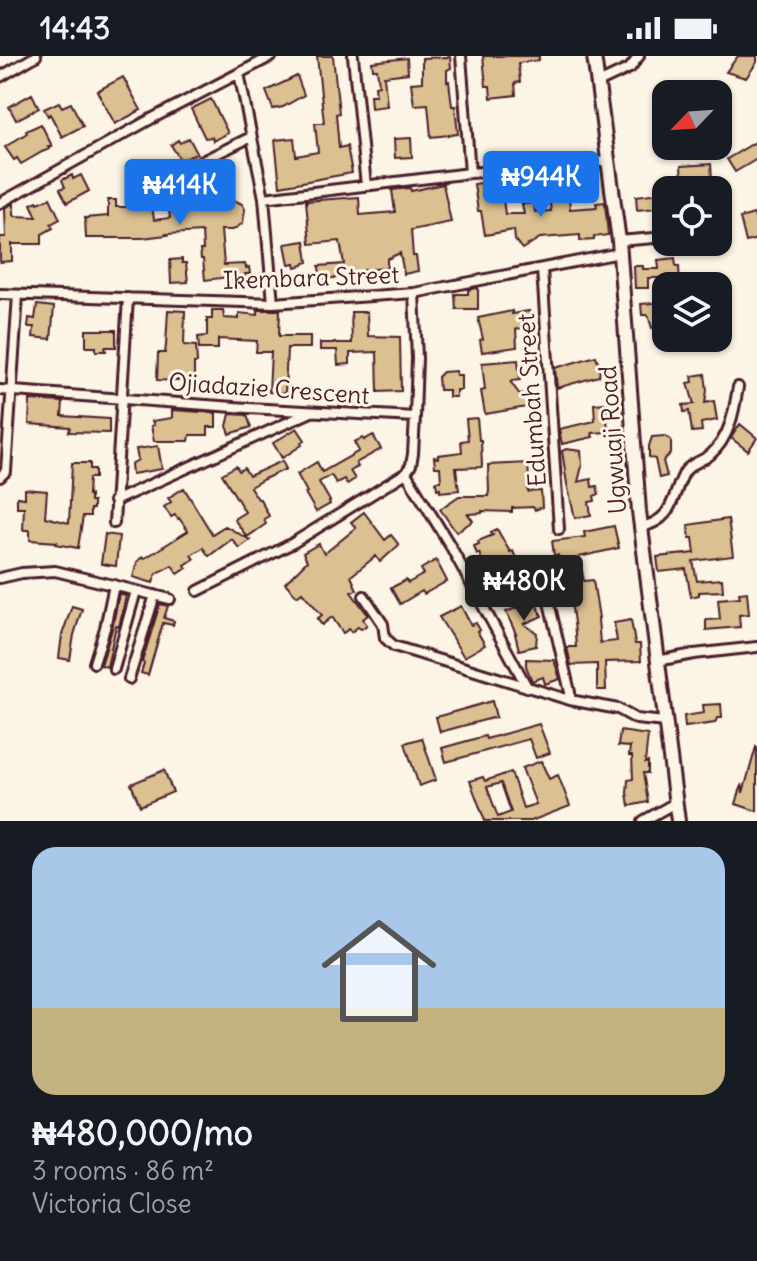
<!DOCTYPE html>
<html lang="en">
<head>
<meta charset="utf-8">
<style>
  :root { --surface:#171b24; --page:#242831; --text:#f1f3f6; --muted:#9ea1a6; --accent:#1a73e8 }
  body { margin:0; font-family:Delius,sans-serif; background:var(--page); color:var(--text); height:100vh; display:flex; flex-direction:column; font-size:30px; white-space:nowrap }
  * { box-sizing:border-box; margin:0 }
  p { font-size:26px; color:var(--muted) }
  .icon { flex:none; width:44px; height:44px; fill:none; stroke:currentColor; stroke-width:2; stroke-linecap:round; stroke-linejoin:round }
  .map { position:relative; height:765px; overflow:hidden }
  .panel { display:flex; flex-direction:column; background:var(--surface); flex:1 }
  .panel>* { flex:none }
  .needle { width:52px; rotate:245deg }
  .tools { position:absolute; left:652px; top:24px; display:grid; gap:16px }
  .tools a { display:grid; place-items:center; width:80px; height:80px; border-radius:16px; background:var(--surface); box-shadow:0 2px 6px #0004; font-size:40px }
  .price { position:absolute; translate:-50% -68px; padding:0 18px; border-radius:8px; background:var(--accent); color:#fff; font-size:26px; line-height:52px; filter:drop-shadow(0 2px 4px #0008) }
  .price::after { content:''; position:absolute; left:50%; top:48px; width:24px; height:18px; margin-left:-12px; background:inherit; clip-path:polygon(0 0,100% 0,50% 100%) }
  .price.selected { background:#222; color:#fff }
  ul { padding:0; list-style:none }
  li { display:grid; align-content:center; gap:16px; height:424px; padding:0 32px }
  li span { display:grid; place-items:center; height:248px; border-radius:24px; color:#555 }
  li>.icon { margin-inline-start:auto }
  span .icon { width:144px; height:144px; fill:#fffc; stroke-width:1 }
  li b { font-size:34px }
  .status { display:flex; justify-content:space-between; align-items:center; height:56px; padding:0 40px; background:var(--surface); direction:ltr }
  .status svg { height:22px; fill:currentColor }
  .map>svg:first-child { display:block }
</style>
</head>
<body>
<div class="status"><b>14:43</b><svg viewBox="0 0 49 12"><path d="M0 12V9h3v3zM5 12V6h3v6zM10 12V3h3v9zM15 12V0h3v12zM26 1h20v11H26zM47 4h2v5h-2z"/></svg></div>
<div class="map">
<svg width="757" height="765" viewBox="0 0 757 765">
  <rect width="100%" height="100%" fill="#fcf5e5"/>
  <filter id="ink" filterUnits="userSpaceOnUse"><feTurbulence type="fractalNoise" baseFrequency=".0125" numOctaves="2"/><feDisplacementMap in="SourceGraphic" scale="16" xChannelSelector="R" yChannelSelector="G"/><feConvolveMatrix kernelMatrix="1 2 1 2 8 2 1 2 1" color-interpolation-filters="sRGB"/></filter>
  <g filter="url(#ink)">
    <path fill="#dbc191" stroke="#4a1f2b" stroke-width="2" fill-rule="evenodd" d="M317,0H333L339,57L336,58L339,92L347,90L352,117L280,130L275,84L294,82L296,100L318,96L315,67H324Z
      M483,0H539V4L518,7L520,26L515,27L516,39L491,42L490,30H486Z
      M738,0H757V6L746,22L726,16Z
      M450,1L451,12L447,14V26L449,25L452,50H455L458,78L431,81L428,48L414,49L411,27L422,26V2Z
      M407,2L408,17L384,20L387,50L371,52L370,39H376L375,30L379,29L377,13H373L372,6Z
      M297,20L304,39L283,51L273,53L266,35Z
      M123,21L141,54L115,68L97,35Z
      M32,38L39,52L16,64L9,51Z
      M211,43L228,77L213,85L212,81L205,82L191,53Z
      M59,46L62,51L71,47L83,70L62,81L50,58L48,60L44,53Z
      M41,68L52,90H48L50,93L42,96L21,108L17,102L14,104L5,91L27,77L26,75Z
      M189,82L197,97L181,105L171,89L178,84L180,87Z
      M411,82L412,101L395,102L394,83Z
      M757,85V103L735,116L727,103Z
      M711,108L712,124L682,126L681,110Z
      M204,112H208L211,143H232L242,148L245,153L243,167L233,174H221L224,209L245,208L246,212L249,211L250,218H245L246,228L230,229L229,221L205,224L203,203H201L200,194H203L202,176L166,178L167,179L142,182H86L85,162L108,160V144H116V151H137L136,145L151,142L154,164L170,162L169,154L175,153V147L186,145L187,152L202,149L199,114Z
      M72,119L73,123L81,119L89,135L67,147L60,133L65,131L62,124Z
      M481,127L483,138L502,136L505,158H524L522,148L534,147L535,156L551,155L549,142L569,140L570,153L597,151L596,147L605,146L608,179L594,181V184L580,185V179L540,182L522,193L515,184L514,174L485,179L481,155H478L474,128Z
      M443,128L451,166L411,174L413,200H416L418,215L404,218L400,197L387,203V212L364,214L365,219L346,223V221L320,223L319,210L344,208L340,185L310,188L306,145L359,141L360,159L395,156L392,134L410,132L411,135Z
      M666,136V151L637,154L636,140Z
      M50,142L60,163L51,168L53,172L42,178V188H12V205L0,206V181H6L5,152L14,147V160L37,161L31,148L37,145L38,147Z
      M754,158L757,170V183L746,186L740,162Z
      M305,185L308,206L304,207L303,209L296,211L295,207L289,208L285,188Z
      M675,202L676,210H679L680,227L671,228V222H648V232H635L634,210H643V213H659L658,204Z
      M182,203V207H186L188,226L171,227L170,204Z
      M475,232H478V253H456L455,238H468V234Z
      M666,246V268L652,272L648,259H642L641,248Z
      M37,249L54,251L51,283L33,281L34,271H28L29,262L35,263Z
      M168,254L185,255L184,289L196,290L197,307H194V323H178V325L157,324L158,297H165L166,289Z
      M212,254H223L224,262L239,263V257L258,259V254H280L279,280H310V292H287L285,337L269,336L271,296H256L257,285L218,283V293H199L198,281L207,280V263H212Z
      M512,255V258L529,255L532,270L516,273L517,291L482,296L480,284L483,283L478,262Z
      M351,256H367L368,280L400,281L401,335L378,336L377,296L350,297V308L338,309L337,294H320V287H352Z
      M86,274H116V291H105L106,295H96V291H86Z
      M596,300L598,306L601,307L602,313L600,314L599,320L557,332L555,312Z
      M518,304L520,324L510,325L520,339L525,338L527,351L485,358L481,335L485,334L482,307Z
      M456,315V319H461V334H456V341H449V334H439L438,321L443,316Z
      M705,318L707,334L705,347L714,345L717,364L701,367L702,375L692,376L689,355L684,356L683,349L694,348L688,327L693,326L692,320Z
      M30,344L63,346L62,360L109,363V377L69,376L70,371L29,368Z
      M606,347L608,376L592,377L593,381L562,388L559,373L595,365L594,348Z
      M172,354L216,357V371H208V379H190L189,385H154L151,370L154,369L152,365L172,362Z
      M230,358L247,359L251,371L230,378L227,370Z
      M477,362L479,384H481L482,411L456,412L459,434L440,436V432L437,433L436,425H441L440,411H435L434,401L438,402V399L462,396L461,385L468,384L466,363Z
      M740,368L757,382L748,395L731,382Z
      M297,372L305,384L301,387L302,389L282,402L273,387Z
      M373,379L381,393L356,407L358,411L350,415L355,423L347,428L344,423L336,427L331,419L319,426L330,445L329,446L330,448L316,456L305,437L307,436L297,418L317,406L322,416L359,395L354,386L363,382L364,384Z
      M665,380L671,384V397L663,405L667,420L659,422L655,403L649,401V390L652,381Z
      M158,390L162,413L132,418L131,408L138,404L136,393Z
      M566,393L581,395L582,410L578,426L591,423L592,431L597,430L599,438L594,440L595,445L589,446L591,459L575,462L567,428L562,395Z
      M282,405L286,413L264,423L250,431L258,443H260L269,460L264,463L266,468L247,481L234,463L245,456L222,418L236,410L239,415L244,412L249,420Z
      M72,407H90V413H95V422H89L88,439H90V446H93V453H90V460H83L78,492L56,488L57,486L30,484V474H23L24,451H17V441L25,442V433L47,435L45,461L69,467Z
      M528,407L529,424L527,426L528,436L541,435L542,451L535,454L533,451L512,452V456L482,455V457L468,458L473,465L456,476L440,453L459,440H488L489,435L488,409Z
      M184,432L212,478L225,470L250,484L239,492L232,483L209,500L203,492L191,499L194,503L185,509L187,512L178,518L172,509L156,518L153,527L133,521L137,506L142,501L145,502L188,475L179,462L178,463L175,459L171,461L164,451L171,446L168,442Z
      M364,456L385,484L391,479L399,489L380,506L376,500L351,520L357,534L351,536L368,559L363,563L367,569L361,573L358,571L351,576L349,573L343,577L332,561L322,569L317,563L322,559L302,536L297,540L285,527L307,505L303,497L319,488L324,498L356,472L351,466Z
      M728,463L733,500L693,505L697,525L722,523L723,535L699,536V539L691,541L686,513L659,516L657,501L695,497L693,482H690L688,469Z
      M614,470L619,492L579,501L584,525L593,524L599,562L598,563L600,587L617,585L614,567L631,564L635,588H640L641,605L605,606L606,634H597V608L571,609L567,591H576L574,566L571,546L562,543L559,523L557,524L555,516L561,515L558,499H554L552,485L585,481L584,476Z
      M497,473L510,496L513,495L522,517L495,527L489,522L479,497L477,498L474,490L479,488L478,485L493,479L491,476Z
      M105,478L119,480L116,510L101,508Z
      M436,504L447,525L424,538L422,535L400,548L391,532L406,524L408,527L424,518L421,513Z
      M747,536L749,558L739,559L740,571L706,574V564L720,563L718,543L740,541L739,537Z
      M119,538L126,540L119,571L116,570L107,611L101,609L112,573Z
      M522,543L525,548L534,544L542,560L524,568L537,577L536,590L519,594L515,578H516L506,556L518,551L516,546Z
      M160,548L168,550L164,562L174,565L173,569L163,567L148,619L141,617L144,607L142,606Z
      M72,550L82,553L74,579L70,604L59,602L62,579Z
      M461,550L471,569L476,567L480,574L477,575L485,589L464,601L439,561Z
      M526,603L554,604L560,623L545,628L543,621L532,625L526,610Z
      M492,645L496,661L440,676L436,661Z
      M721,648L722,662H717L715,667L685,671L684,660L704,657L703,649Z
      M539,668L550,697L536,702L529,683L446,706L442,692L485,680L486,683Z
      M620,675L648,679L645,707L648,706V717H643L648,746L629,750L627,737L628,724L633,723L632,700H629L630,691L618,690Z
      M422,682L436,724L419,730L405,687Z
      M756,691L757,692V755L736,748L742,728L743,737Z
      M541,705L549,723L558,719L570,750L531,765H485L470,725L483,721L485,725L511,716L523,752L536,748L522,712ZM501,727L511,756L498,761L487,731Z
      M164,714L173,736L140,750L131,728Z"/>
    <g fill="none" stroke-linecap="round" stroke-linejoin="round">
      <g stroke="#4a1f2b" stroke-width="14">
        <path id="minor" d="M353,0L366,130
          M461,0L470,117
          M239,17L264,142L273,247
          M0,21L36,0
          M598,27L630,12L639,0
          M133,139L251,81
          M264,142L470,117L609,105
          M0,147L151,63L272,0
          M718,176L723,175
          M619,185L666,181
          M542,213L559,473
          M0,238L273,247L414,237L620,197
          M0,334L248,352L415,361
          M406,417L451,491L527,631
          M406,417L411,409L413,398L415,361L417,302L414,237
          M0,421L6,415L18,239
          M114,445L311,356
          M114,467L128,242
          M641,471C674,464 671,442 684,417C689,408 702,405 710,399C730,382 734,356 738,331
          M542,516L570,636V644
          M0,522L22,517L55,515L170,543
          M198,535L293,487L406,417
          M364,540L383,568L385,582L394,590L570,644L618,653L636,663L665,666
          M657,605L694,598L757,591
          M94,607L105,572L114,529
          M114,613L136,535
          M129,623L155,539
          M643,765L675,747"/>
      </g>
      <g stroke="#4a1f2b" stroke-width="18">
        <path id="secondary" d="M594,0L619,185L639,455L678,765"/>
      </g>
      <use href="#minor" stroke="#fcf5e5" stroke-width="8"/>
      <use href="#secondary" stroke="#fcf5e5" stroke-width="12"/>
    </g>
  </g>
  <g text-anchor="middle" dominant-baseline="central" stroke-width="6" stroke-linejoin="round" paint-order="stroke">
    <g font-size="24" fill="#4a1f2b" stroke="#fcf5e5">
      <text transform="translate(311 221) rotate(-2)">Ikembara Street</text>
      <text transform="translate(269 332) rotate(4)">Ojiadazie Crescent</text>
      <text transform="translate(531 344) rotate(-94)">Edumbah Street</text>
      <text transform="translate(612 384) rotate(-94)">Ugwuaji Road</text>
    </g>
  </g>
</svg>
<div class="tools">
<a><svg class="needle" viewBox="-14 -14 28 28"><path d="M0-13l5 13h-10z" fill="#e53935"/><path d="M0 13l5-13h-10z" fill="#9ea1a6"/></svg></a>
<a><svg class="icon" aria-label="locate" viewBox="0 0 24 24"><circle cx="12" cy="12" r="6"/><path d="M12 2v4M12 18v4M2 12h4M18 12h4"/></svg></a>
<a><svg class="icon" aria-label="layers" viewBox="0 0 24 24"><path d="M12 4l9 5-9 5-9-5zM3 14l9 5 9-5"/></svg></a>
</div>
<b class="price" style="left:541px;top:163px">₦944K</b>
<b class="price" style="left:180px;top:171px">₦414K</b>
<b class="price selected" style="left:524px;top:567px">₦480K</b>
</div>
<section class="panel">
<ul>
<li><span style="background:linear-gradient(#a9c7e8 65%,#c2b280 0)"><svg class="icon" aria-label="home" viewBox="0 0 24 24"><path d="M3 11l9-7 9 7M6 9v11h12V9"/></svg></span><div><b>₦480,000/mo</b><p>3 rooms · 86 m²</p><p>Victoria Close</p></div></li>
</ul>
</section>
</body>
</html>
